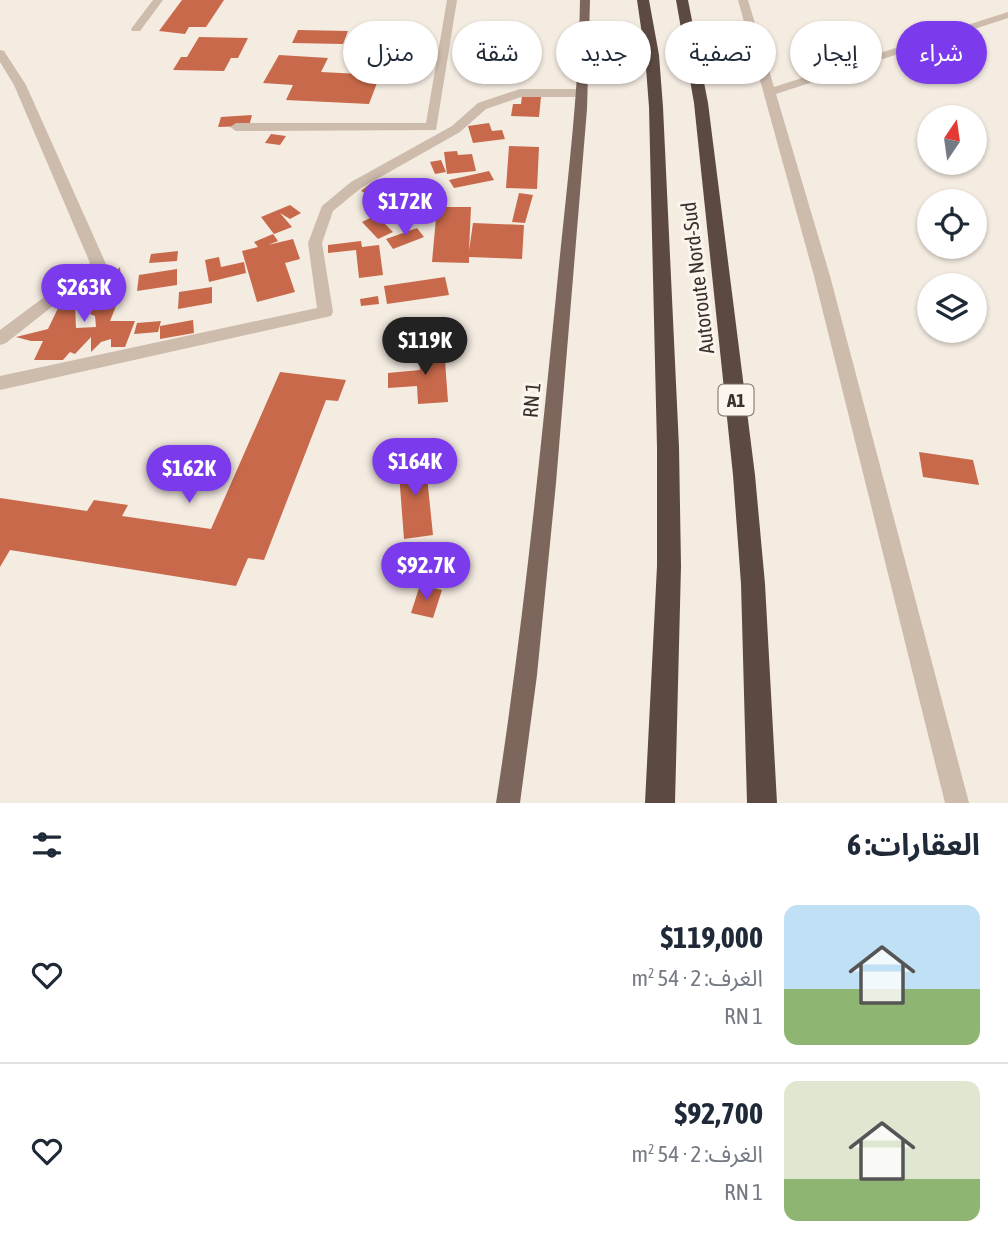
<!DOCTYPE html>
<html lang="ar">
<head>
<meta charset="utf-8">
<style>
  :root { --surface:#fff; --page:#f6f6f7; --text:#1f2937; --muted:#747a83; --line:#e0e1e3; --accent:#7c3aed }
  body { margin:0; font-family:"Asap Condensed","Noto Sans Arabic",sans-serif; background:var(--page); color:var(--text); direction:rtl; height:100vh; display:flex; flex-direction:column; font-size:26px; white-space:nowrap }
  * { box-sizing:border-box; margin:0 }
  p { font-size:23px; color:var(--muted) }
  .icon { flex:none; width:38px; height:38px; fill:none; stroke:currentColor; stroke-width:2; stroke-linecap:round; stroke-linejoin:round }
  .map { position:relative; height:803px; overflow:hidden; direction:ltr }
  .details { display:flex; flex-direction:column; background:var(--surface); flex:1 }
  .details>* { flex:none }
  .banner { position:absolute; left:21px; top:21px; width:966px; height:63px; direction:rtl; display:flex; gap:14px }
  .needle { width:46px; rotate:13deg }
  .fabs { position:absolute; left:917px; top:105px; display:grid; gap:14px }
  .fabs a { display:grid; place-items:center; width:70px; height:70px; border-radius:50%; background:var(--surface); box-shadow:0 2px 5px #0004; font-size:35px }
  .price { position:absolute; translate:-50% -60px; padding:0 16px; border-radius:24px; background:var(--accent); color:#fff; font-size:23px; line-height:46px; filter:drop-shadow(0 2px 4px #0008) }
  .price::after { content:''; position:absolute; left:50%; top:42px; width:21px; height:16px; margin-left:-10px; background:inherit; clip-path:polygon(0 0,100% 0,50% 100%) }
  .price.selected { background:#222; color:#fff }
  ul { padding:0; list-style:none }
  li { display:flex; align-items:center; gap:21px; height:175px; padding:0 28px }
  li+li { border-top:2px solid var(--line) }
  li span { display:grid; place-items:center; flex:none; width:196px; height:140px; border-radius:14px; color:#555 }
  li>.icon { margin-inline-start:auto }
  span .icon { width:84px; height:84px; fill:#fffc; stroke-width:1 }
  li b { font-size:30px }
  h2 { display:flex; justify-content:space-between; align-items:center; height:84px; padding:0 28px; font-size:30px }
  .pill { padding:0 24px; border-radius:32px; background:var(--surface); box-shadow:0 2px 5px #0004; font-size:24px; line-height:63px }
  .pill.selected { background:var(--accent); color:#fff }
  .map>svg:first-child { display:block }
</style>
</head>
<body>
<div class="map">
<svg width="1008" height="803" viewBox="0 0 1008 803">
  <rect width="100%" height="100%" fill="#f4ebe1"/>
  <path fill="#c8694b" d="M182,0H224L206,27H189L185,34L159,31Z
    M298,30L348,31L343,44L292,43Z
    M199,37L248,38L238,58H231L224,71L173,70L181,57H187Z
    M833,53L838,61H819L814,54Z
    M279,55L328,58L321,72L380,75L369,104L286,100L293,85L263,83Z
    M522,96L541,97L539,117L511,116L513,104H521Z
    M252,115L249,126L218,127L221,117Z
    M489,123L492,131L502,130L505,139L473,143L468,126Z
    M271,134L286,136L280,145L265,143Z
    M509,146L539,147L537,189L506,188Z
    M457,151L458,155L472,154L476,171L447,174L444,152Z
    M441,160L446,172L435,174L430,162Z
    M489,171L494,180L454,188L449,180Z
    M371,183L385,189L375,197L361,191Z
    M435,183L436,194L425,195V184Z
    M519,193L533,195L525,223L512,222Z
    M401,196L405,205L374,211L371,202Z
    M290,205L301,213L290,219L280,213L292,227L274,234L261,217Z
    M437,207H471L469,251L473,223L524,225L522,259L469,257V263L432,262Z
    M376,215L393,232L378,239L362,222Z
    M417,228L424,237L393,249L386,239Z
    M273,234L278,241L268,245L293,239L300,259L285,263L295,292L257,302L242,251L258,247L254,242Z
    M361,241L362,247L379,245L383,275L359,278L356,250L328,253V245Z
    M178,251L177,261L149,263L151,254Z
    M219,257L221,267L244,262L246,273L209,282L205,260Z
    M120,267L122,291L110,321H135L125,347H111V339L101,342L91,352V337L75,354L70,352L63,360H34L43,341H31L16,337L48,329L60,304H75L76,328L96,327L95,316L90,314L98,298L91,296L75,300V293L82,285H103Z
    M177,269V285L137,291L139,275Z
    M445,277L449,295L387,304L384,286Z
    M212,287V303L178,309L179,292Z
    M378,296L379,304L361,306L360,299Z
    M193,320L194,333L160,339V326Z
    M161,321L158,332L134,334L137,323Z
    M444,347L448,402L418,404L417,386L388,388V373L420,370L418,349Z
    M280,372L346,380L338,401L326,400L264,560L248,558L236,586L10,550L0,567V498L87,511L94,500L128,505L122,516L211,529Z
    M919,452L973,460L979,485L923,477Z
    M425,457L433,535L404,539L398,460Z
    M420,585L442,590L433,618L411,613Z"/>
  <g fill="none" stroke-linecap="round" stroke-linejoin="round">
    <path fill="#cdbbac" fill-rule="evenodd" d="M153,0H163L140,31H132L131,29Z
      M447,0H457L436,130L236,131L230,127L236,123H426Z
      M738,0H748L774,87L1008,12V18L776,94L830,276L969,803H945L814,276Z
      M0,50L4,51L26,85L106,264L6,343L0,345V330L90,263L14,85L0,62Z
      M520,89H582L588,93L582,97H521L486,109L460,132L361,188L333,211L322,243L333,312L331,316L0,390V376L317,308L308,243L322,206L351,182L452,126L478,103Z"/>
    <path fill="#7d675c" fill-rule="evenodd" d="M580,0H590L587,109L556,483L537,675L520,803H496C522,635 539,466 556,296C565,198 579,99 580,0Z"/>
    <path fill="#5c4a42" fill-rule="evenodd" d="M637,0H649L659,55L663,107L679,447L681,566L675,803H645L657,566V447L649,107L645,55Z
      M676,0H688L708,103L755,475L765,584L777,803H747L741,584L733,475L694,103Z"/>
  </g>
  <g text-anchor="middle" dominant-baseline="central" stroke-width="6" stroke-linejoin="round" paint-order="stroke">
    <rect fill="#fbf5ee" stroke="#756b66" stroke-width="2" x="718.5" y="384.5" width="35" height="31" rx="5"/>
    <g font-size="19" font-weight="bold" fill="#3b302b">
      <text x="736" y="400">A1</text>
    </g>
    <g font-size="21" fill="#3b302b" stroke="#fbf5ee">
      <text transform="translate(697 278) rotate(-97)">Autoroute Nord-Sud</text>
      <text transform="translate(531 400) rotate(-85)">RN 1</text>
    </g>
  </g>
</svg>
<div class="fabs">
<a><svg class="needle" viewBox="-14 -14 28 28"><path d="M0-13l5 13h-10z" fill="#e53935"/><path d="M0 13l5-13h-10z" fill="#747a83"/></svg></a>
<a><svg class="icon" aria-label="locate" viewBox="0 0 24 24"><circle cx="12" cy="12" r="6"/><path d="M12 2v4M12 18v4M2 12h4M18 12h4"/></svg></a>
<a><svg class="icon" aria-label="layers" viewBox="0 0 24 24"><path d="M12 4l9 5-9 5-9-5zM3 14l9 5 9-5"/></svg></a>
</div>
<b class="price" style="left:405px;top:238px">$172K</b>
<b class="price" style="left:84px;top:324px">$263K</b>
<b class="price selected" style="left:425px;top:377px">$119K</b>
<b class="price" style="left:415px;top:498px">$164K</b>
<b class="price" style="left:189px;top:505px">$162K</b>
<b class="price" style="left:426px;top:602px">$92.7K</b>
<div class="banner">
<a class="pill selected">شراء</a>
<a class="pill">إيجار</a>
<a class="pill">تصفية</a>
<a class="pill">جديد</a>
<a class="pill">شقة</a>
<a class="pill">منزل</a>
</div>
</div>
<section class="details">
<h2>العقارات: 6<svg class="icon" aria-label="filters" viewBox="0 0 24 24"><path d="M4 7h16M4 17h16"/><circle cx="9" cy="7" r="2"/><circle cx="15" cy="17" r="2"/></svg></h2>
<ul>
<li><span style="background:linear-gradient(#bfe0f5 60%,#8fb573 0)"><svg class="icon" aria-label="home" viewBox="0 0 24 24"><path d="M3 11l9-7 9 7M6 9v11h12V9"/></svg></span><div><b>$119,000</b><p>الغرف: 2 · 54 m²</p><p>RN 1</p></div><svg class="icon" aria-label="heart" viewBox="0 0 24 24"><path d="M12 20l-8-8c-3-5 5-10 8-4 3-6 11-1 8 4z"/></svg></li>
<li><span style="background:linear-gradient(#dfe7d0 70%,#8fb573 0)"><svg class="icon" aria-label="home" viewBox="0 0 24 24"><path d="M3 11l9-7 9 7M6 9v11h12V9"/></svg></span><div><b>$92,700</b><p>الغرف: 2 · 54 m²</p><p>RN 1</p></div><svg class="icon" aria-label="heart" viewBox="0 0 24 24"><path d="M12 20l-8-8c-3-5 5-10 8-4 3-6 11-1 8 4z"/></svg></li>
</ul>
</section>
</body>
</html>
